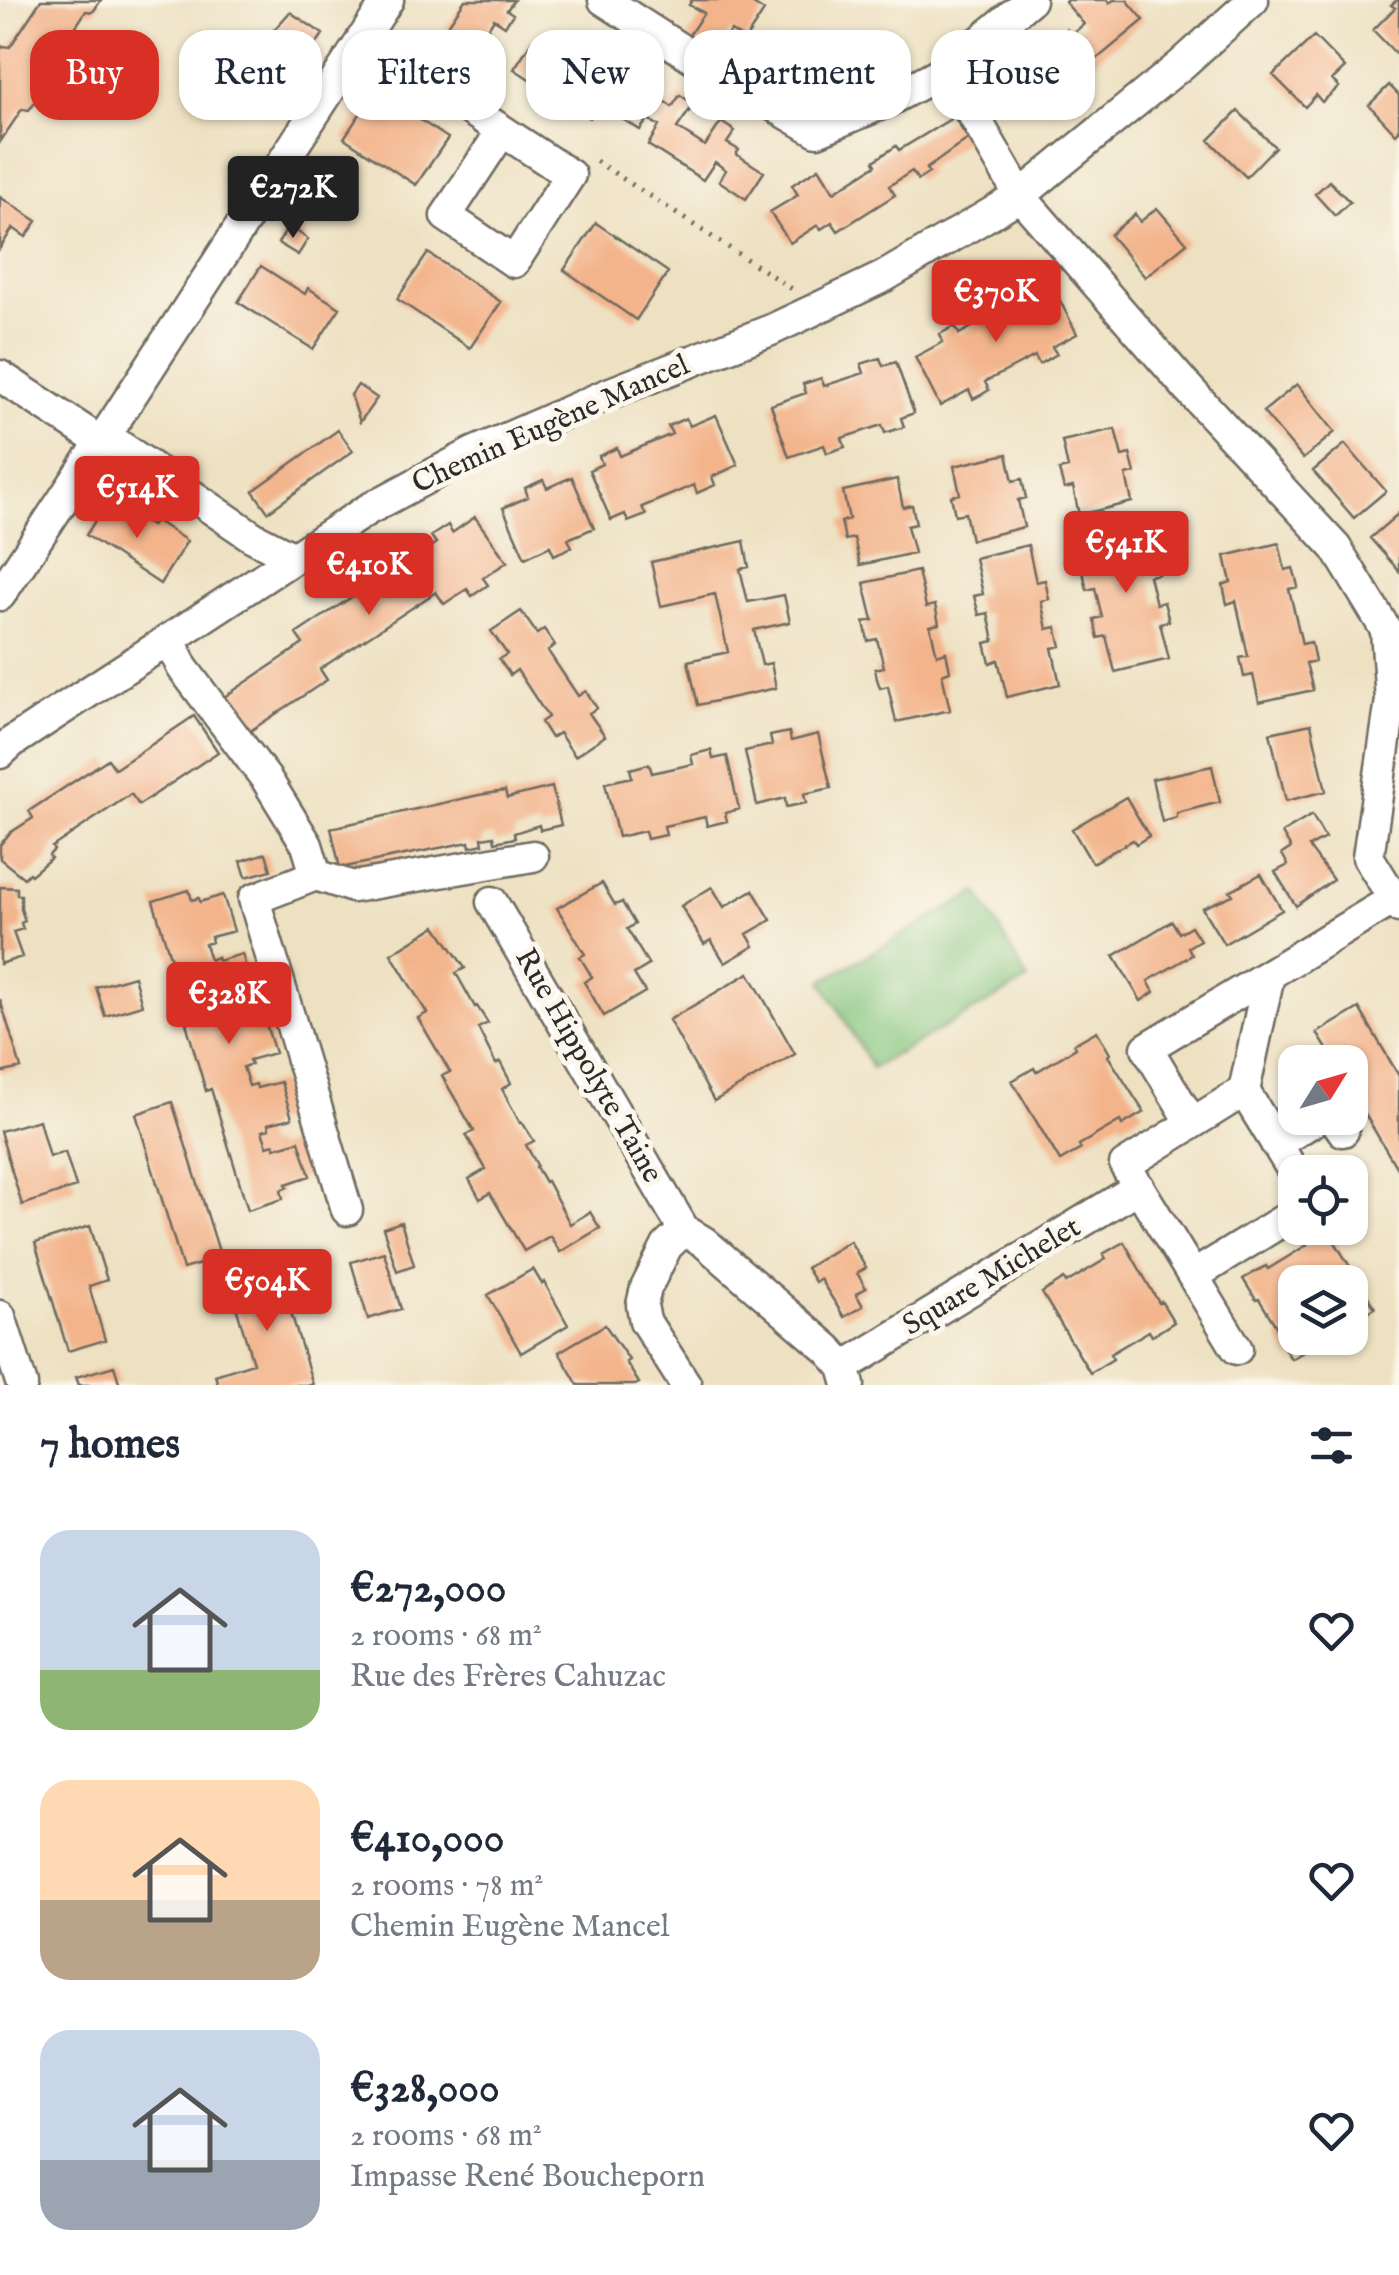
<!DOCTYPE html>
<html lang="en">
<head>
<meta charset="utf-8">
<style>
  :root { --surface:#fff; --page:#f6f6f7; --text:#1f2937; --muted:#747a83; --accent:#d93025 }
  body { margin:0; font-family:"IM FELL English",serif; background:var(--page); color:var(--text); height:100vh; display:flex; flex-direction:column; font-size:38px; white-space:nowrap }
  * { box-sizing:border-box; margin:0 }
  p { font-size:32px; color:var(--muted) }
  .icon { flex:none; width:55px; height:55px; fill:none; stroke:currentColor; stroke-width:2; stroke-linecap:round; stroke-linejoin:round }
  .map { position:relative; height:1385px; overflow:hidden }
  .details { display:flex; flex-direction:column; background:var(--surface); flex:1 }
  .details>* { flex:none }
  .top-card { position:absolute; left:30px; top:30px; width:1340px; height:90px; display:flex; gap:20px }
  .needle { width:65px; rotate:53deg }
  .buttons { position:absolute; left:1278px; top:1045px; display:grid; gap:20px }
  .buttons a { display:grid; place-items:center; width:90px; height:90px; border-radius:20px; background:var(--surface); box-shadow:0 2px 8px #0004; font-size:50px }
  .price { position:absolute; translate:-50% -85px; padding:0 22px; border-radius:10px; background:var(--accent); color:#fff; font-size:32px; line-height:65px; filter:drop-shadow(0 2px 5px #0008) }
  .price::after { content:''; position:absolute; left:50%; top:60px; width:30px; height:22px; margin-left:-15px; background:inherit; clip-path:polygon(0 0,100% 0,50% 100%) }
  .price.selected { background:#222; color:#fff }
  ul { padding:0; list-style:none }
  li { display:flex; align-items:center; gap:30px; height:250px; padding:0 40px }
  li span { display:grid; place-items:center; flex:none; width:280px; height:200px; border-radius:30px; color:#555 }
  li>.icon { margin-inline-start:auto }
  span .icon { width:120px; height:120px; fill:#fffc; stroke-width:1 }
  li b { font-size:42px }
  h2 { display:flex; justify-content:space-between; align-items:center; height:120px; padding:0 40px; font-size:42px }
  .chip { padding:0 35px; border-radius:30px; background:var(--surface); box-shadow:0 2px 8px #0004; font-size:35px; line-height:90px }
  .chip.selected { background:var(--accent); color:#fff }
  .map>svg:first-child { display:block }
</style>
</head>
<body>
<div class="map">
<svg width="1399" height="1385" viewBox="0 0 1399 1385">
  <rect width="100%" height="100%" fill="#fbf7ec"/>
  <filter id="ink" filterUnits="userSpaceOnUse"><feTurbulence type="fractalNoise" baseFrequency=".01" numOctaves="2"/><feDisplacementMap in="SourceGraphic" scale="20" xChannelSelector="R" yChannelSelector="G"/><feConvolveMatrix kernelMatrix="1 2 1 2 8 2 1 2 1" color-interpolation-filters="sRGB"/></filter>
  <filter id="wash" filterUnits="userSpaceOnUse"><feTurbulence type="fractalNoise" baseFrequency=".0048" numOctaves="4" result="noise"/><feDisplacementMap in="SourceGraphic" scale="40" xChannelSelector="R" yChannelSelector="G"/><feGaussianBlur stdDeviation="2.25" result="paint"/><feColorMatrix in="noise" values="0 0 0 0 0 0 0 0 0 0 0 0 0 0 0 0 0 1.4 0 .05"/><feComposite in="paint" operator="in"/></filter>
  <g filter="url(#wash)">
    <rect width="100%" height="100%" fill="#eee1c2"/>
    <path fill="#84c57d" stroke="#587854" stroke-width="2.5" d="M978,892L1028,980L872,1068L822,981Z"/>
    <g id="blocks">
      <path fill="#f3b48b" d="M41,0H101L93,12L86,11L47,70L51,77L38,97L29,110L22,109L0,142V50L3,46L10,47Z
        M465,0H514L507,10L513,14L505,26L494,19L476,47L446,28Z
        M692,0H747L764,11L745,40L731,31L715,57L687,38L704,13L689,5Z
        M1067,0H1107L1109,3L1114,0H1127L1144,20L1092,63L1086,56L1062,75L1057,68L1034,86L1041,95L1032,103L1027,97L1011,111L993,89L1020,67L1017,63L1040,44L1044,47L1066,29L1071,35L1084,24L1065,2Z
        M1397,0H1399V57L1373,30L1395,8L1391,5Z
        M290,12L323,34L309,55L273,31Z
        M1314,36L1345,68L1332,80L1339,87L1322,102L1316,95L1305,107L1273,75Z
        M532,41L558,58L560,54L584,70L582,73L608,90L590,118L564,101L569,93L545,78L540,86L514,69Z
        M859,42L877,72L847,90L845,86L835,92L801,94L791,88L788,92L759,74L778,45L807,63L806,65L809,68L827,65L831,62L829,61Z
        M631,85L658,103L661,99L672,107L680,95L694,104L677,128L705,146L721,122L735,131L727,143L739,150L736,154L764,172L746,199L719,181L726,170L715,162L703,180L648,145L659,126L648,119L640,130L613,113Z
        M1389,85L1399,95V131L1396,134L1369,105Z
        M375,91L448,138L416,185L344,138Z
        M1238,111L1275,147L1246,177L1209,140Z
        M954,117L968,139L926,169L929,173L918,180L912,171L889,186L895,195L838,231L832,222L821,229L818,225L790,243L770,212L798,195L792,185L819,168L834,192L876,165L874,161L896,146L899,150Z
        M1329,181L1350,202L1335,216L1315,194Z
        M0,197L37,221L26,237L13,228L0,248Z
        M1157,208L1187,243L1145,277L1110,235L1135,214L1140,222Z
        M596,223L668,272L636,320L564,270Z
        M289,226L308,239L298,255L278,243Z
        M428,253L501,302L470,348L397,299Z
        M261,266L305,294L308,288L340,308L313,349L238,302Z
        M1052,285L1077,334L1052,347L1057,354L1039,364L1035,356L985,382L989,390L981,395L973,399L969,390L940,406L915,357L943,342L940,334L955,326L959,334L1009,307L1006,300L1023,291L1027,298Z
        M880,358L883,366L896,362L914,413L901,418L904,427L885,433L882,425L842,438L845,447L827,453L824,445L789,457L771,405L806,393L803,384L821,378L824,386L864,373L861,364Z
        M1297,384L1335,432L1303,459L1263,412Z
        M358,385L377,398L360,422L351,395Z
        M716,415L738,465L712,477L715,485L697,493L694,485L642,507L646,515L628,522L625,514L611,520L589,470L602,464L599,456L617,448L620,456L672,434L668,426L686,418L690,426Z
        M1115,429L1122,456L1130,454L1135,473L1126,475L1132,502L1079,515L1073,487L1064,489L1059,470L1068,468L1062,441Z
        M338,430L353,451L268,512L253,491Z
        M1345,444L1386,491L1354,518L1313,471Z
        M1007,454L1013,481L1022,479L1026,498L1018,500L1024,527L971,540L965,513L955,515L951,496L960,494L954,466Z
        M572,477L594,528L568,539L572,547L554,555L550,546L525,558L503,508L528,497L525,488L543,480L547,488Z
        M897,479L903,507L912,505L914,514L916,524L907,526L914,553L860,565L854,538L845,540L843,530L841,522L849,519L843,491Z
        M109,499L151,526L155,520L187,541L160,584L86,535Z
        M1399,513V571L1370,538Z
        M475,517L507,562L483,578L488,585L472,596L467,589L444,604L436,592L320,669L327,680L247,733L224,697L303,644L296,634L412,557L413,559L436,543L431,536L448,525L452,533Z
        M1136,521L1145,557L1153,554L1158,574L1149,576L1156,604L1164,602L1169,621L1160,623L1169,659L1115,672L1106,636L1098,638L1094,619L1102,617L1095,588L1087,590L1085,581L1083,571L1091,570L1083,533Z
        M744,541L749,567L740,569L748,602L784,595L790,622L754,630L762,665L771,663L776,688L698,705L688,661L728,652L715,594L661,606L651,562Z
        M1279,543L1285,570L1293,568L1296,578L1298,587L1289,589L1302,644L1311,642L1315,661L1306,663L1313,690L1259,702L1253,675L1244,677L1240,658L1248,656L1236,601L1227,604L1223,585L1231,582L1225,556Z
        M1028,545L1036,582L1045,580L1049,599L1041,601L1047,629L1056,627L1061,646L1052,648L1060,684L1007,697L998,660L990,663L985,643L994,641L988,613L979,615L974,596L983,594L975,558Z
        M918,571L926,607L935,605L939,624L930,626L937,655L946,652L950,671L942,674L950,710L896,722L888,686L880,688L877,679L875,669L884,667L877,639L868,641L866,631L864,622L873,620L864,583Z
        M521,611L537,634L544,629L555,645L548,651L578,696L586,691L597,708L589,713L605,736L575,756L559,733L551,738L541,722L548,717L517,670L510,675L499,659L507,654L491,631Z
        M194,716L218,752L139,805L131,794L52,847L54,850L49,855L51,858L31,875L29,873L24,878L0,859V845L10,833L33,818L29,811L108,759L115,769Z
        M1311,724L1326,791L1286,801L1270,733Z
        M789,732L791,741L818,734L831,788L804,794L806,803L786,807L785,798L757,805L745,751L772,745L770,736Z
        M711,750L713,759L727,756L739,809L725,813L727,821L707,826L705,817L664,826L666,835L656,837L647,839L645,831L618,837L605,783L632,777L630,769L649,764L652,773L693,764L691,755Z
        M1212,766L1220,802L1177,813V818L1162,822L1152,779Z
        M552,787L561,825L540,830L539,825L514,833L515,838L495,842L494,836L482,838L483,844L470,847L469,842L340,868L331,828L479,795L505,791L507,798Z
        M1126,797L1149,836L1136,844L1133,840L1092,863L1072,829Z
        M1312,815L1325,838L1309,847L1333,880L1296,906L1275,872L1288,865L1282,854L1291,848L1282,833Z
        M266,853L271,870L246,877L241,861Z
        M1261,874L1282,910L1224,944L1202,908L1233,895L1230,891Z
        M602,883L615,905L622,902L635,924L627,929L649,965L634,974L645,992L604,1016L584,982L592,977L580,957L585,954L557,908Z
        M0,887L17,888V895H21V909L25,921L21,923L23,929L13,932L22,957L0,964Z
        M712,887L724,907L753,890L771,920L747,934L754,946L725,963L711,940L704,944L681,906Z
        M189,890L192,900L199,898L200,902L223,895L234,931L211,937L212,942L205,944L210,960L217,957L218,961L242,954L253,990L229,997L230,1001L223,1003L230,1024L237,1022L238,1026L264,1018L275,1053L249,1060L251,1064L243,1067L249,1086L256,1084L257,1088L281,1082L292,1118L268,1124L269,1129L262,1131L267,1146L274,1144L275,1148L299,1141L310,1176L286,1184L288,1187L281,1190L283,1199L248,1210L211,1089L206,1091L186,1023L190,1021L153,901Z
        M1172,921L1179,933L1191,926L1200,940L1188,947L1192,955L1148,981L1154,992L1141,1001L1114,956Z
        M436,926L465,968L456,973L475,1007L477,1006L488,1023L478,1028L496,1064L500,1062L511,1083L502,1089L520,1123L522,1122L534,1141L526,1145L537,1165L536,1167L545,1182L547,1181L570,1224L590,1212L600,1228L560,1252L550,1236L524,1251L490,1193L480,1199L469,1179L486,1169L466,1135L474,1131L442,1076L450,1072L418,1018L427,1013L391,954Z
        M749,973L795,1054L714,1101L669,1020Z
        M134,976L142,1005L105,1016L96,987Z
        M0,999L21,1068L0,1073Z
        M1359,1008L1399,1076V1172L1350,1089V1062H1335L1317,1033Z
        M1097,1031L1110,1054L1108,1056L1144,1112L1122,1125L1120,1121L1079,1145L1081,1149L1060,1161L1012,1081L1034,1068L1036,1072L1076,1048L1074,1044Z
        M172,1102L221,1258L183,1269L136,1114Z
        M39,1120L49,1157L65,1152L76,1187L22,1205L0,1131Z
        M401,1222L414,1265L397,1271L383,1228Z
        M90,1226L107,1280L89,1286L105,1340L68,1351L35,1243Z
        M1327,1229L1375,1308L1353,1321L1350,1316V1282H1295V1338H1317L1311,1341L1314,1346L1291,1359L1278,1338L1282,1336L1259,1299L1256,1300L1243,1279L1266,1266L1268,1269L1307,1245L1304,1242Z
        M850,1241L866,1268L857,1273L866,1288L856,1294L863,1306L844,1317L820,1279L815,1282L806,1268Z
        M1124,1242L1159,1303L1161,1301L1174,1322L1152,1336L1149,1331L1110,1354L1113,1359L1090,1373L1042,1293L1064,1279L1066,1283L1106,1259L1103,1254Z
        M384,1252L401,1309L368,1319L351,1262Z
        M277,1266L313,1385H218L215,1375L253,1363L228,1280Z
        M533,1269L542,1284L544,1282L568,1325L521,1353L488,1295Z
        M605,1325L629,1360L626,1362L639,1383L635,1385H578L559,1352Z
        M114,1366L120,1385H79L76,1377Z"/>
    </g>
  </g>
  <g filter="url(#ink)">
    <use href="#blocks" fill-opacity="0" stroke="#6f6b60" stroke-width="2.5"/>
    <g fill="none" stroke-linecap="round" stroke-linejoin="round">
      <g stroke="#6f6b60" stroke-width="35">
        <path id="minor" d="M604,0L716,72L817,131L886,102L947,69
          M1030,0L947,69L1020,196L1185,385L1336,548L1386,630L1391,700L1368,857L1399,907
          M362,39L570,175L514,262L446,216L502,131
          M0,376L101,442
          M105,436L253,537L294,558
          M0,595L101,442L388,0
          M170,639L182,667L267,780L307,845L316,875L353,887L533,856
          M0,753L12,742L367,510L473,453L608,394L771,330L820,307L885,276L980,220L1020,196L1064,160L1181,65L1253,0
          M316,875L254,899L347,1210
          M492,902L684,1230L704,1242L829,1350L844,1367L849,1385
          M1244,1091L1269,975
          M1334,1118L1343,1131
          M1192,1123L1147,1048L1394,899
          M1276,1144L1318,1118
          M1295,1174L1244,1091L1125,1165L1193,1276L1295,1213
          M684,1230L667,1246L646,1288L642,1305L645,1321L686,1385
          M1193,1276L1237,1349
          M0,1316L22,1385
          M844,1367L1139,1187"/>
      </g>
      <path stroke="#6f6b60" stroke-width="5" stroke-dasharray="2.5 8" stroke-linecap="butt" d="M596,161L792,289"/>
      <use href="#minor" stroke="#fff" stroke-width="30"/>
    </g>
  </g>
  <g text-anchor="middle" dominant-baseline="central" stroke-width="10" stroke-linejoin="round" paint-order="stroke">
    <g font-size="30" fill="#2b2b2b" stroke="#fbf7ec">
      <text transform="translate(551 425) rotate(-24)">Chemin Eugène Mancel</text>
      <text transform="translate(588 1066) rotate(60)">Rue Hippolyte Taine</text>
      <text transform="translate(992 1277) rotate(-31)">Square Michelet</text>
    </g>
  </g>
</svg>
<div class="buttons">
<a><svg class="needle" viewBox="-14 -14 28 28"><path d="M0-13l5 13h-10z" fill="#e53935"/><path d="M0 13l5-13h-10z" fill="#747a83"/></svg></a>
<a><svg class="icon" aria-label="locate" viewBox="0 0 24 24"><circle cx="12" cy="12" r="6"/><path d="M12 2v4M12 18v4M2 12h4M18 12h4"/></svg></a>
<a><svg class="icon" aria-label="layers" viewBox="0 0 24 24"><path d="M12 4l9 5-9 5-9-5zM3 14l9 5 9-5"/></svg></a>
</div>
<b class="price selected" style="left:293px;top:241px">€272K</b>
<b class="price" style="left:996px;top:345px">€370K</b>
<b class="price" style="left:137px;top:541px">€514K</b>
<b class="price" style="left:1126px;top:596px">€541K</b>
<b class="price" style="left:369px;top:618px">€410K</b>
<b class="price" style="left:229px;top:1047px">€328K</b>
<b class="price" style="left:267px;top:1334px">€504K</b>
<div class="top-card">
<a class="chip selected">Buy</a>
<a class="chip">Rent</a>
<a class="chip">Filters</a>
<a class="chip">New</a>
<a class="chip">Apartment</a>
<a class="chip">House</a>
</div>
</div>
<section class="details">
<h2>7 homes<svg class="icon" aria-label="filters" viewBox="0 0 24 24"><path d="M4 7h16M4 17h16"/><circle cx="9" cy="7" r="2"/><circle cx="15" cy="17" r="2"/></svg></h2>
<ul>
<li><span style="background:linear-gradient(#c9d6e8 70%,#8fb573 0)"><svg class="icon" aria-label="home" viewBox="0 0 24 24"><path d="M3 11l9-7 9 7M6 9v11h12V9"/></svg></span><div><b>€272,000</b><p>2 rooms · 68 m²</p><p>Rue des Frères Cahuzac</p></div><svg class="icon" aria-label="heart" viewBox="0 0 24 24"><path d="M12 20l-8-8c-3-5 5-10 8-4 3-6 11-1 8 4z"/></svg></li>
<li><span style="background:linear-gradient(#ffd9b3 60%,#b9a48a 0)"><svg class="icon" aria-label="home" viewBox="0 0 24 24"><path d="M3 11l9-7 9 7M6 9v11h12V9"/></svg></span><div><b>€410,000</b><p>2 rooms · 78 m²</p><p>Chemin Eugène Mancel</p></div><svg class="icon" aria-label="heart" viewBox="0 0 24 24"><path d="M12 20l-8-8c-3-5 5-10 8-4 3-6 11-1 8 4z"/></svg></li>
<li><span style="background:linear-gradient(#c9d6e8 65%,#9aa5b1 0)"><svg class="icon" aria-label="home" viewBox="0 0 24 24"><path d="M3 11l9-7 9 7M6 9v11h12V9"/></svg></span><div><b>€328,000</b><p>2 rooms · 68 m²</p><p>Impasse René Boucheporn</p></div><svg class="icon" aria-label="heart" viewBox="0 0 24 24"><path d="M12 20l-8-8c-3-5 5-10 8-4 3-6 11-1 8 4z"/></svg></li>
</ul>
</section>
</body>
</html>
